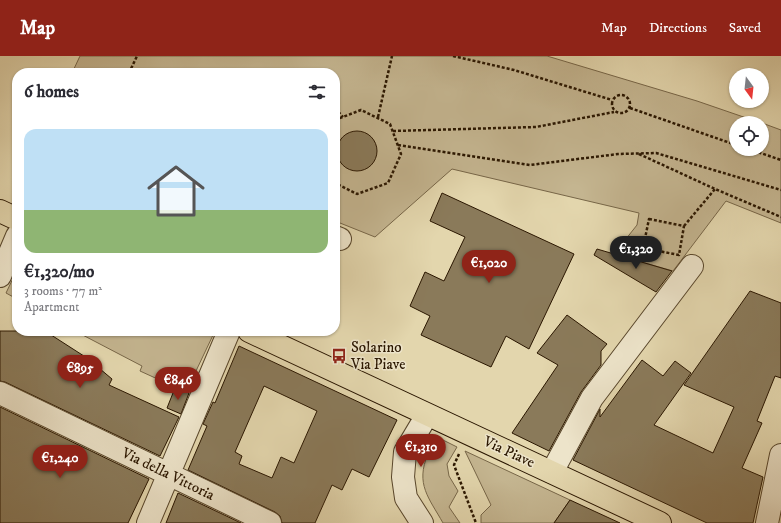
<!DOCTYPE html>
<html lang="en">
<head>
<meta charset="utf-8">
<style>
  :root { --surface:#fff; --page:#f2f2f3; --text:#2b2b33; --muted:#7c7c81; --line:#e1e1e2; --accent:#8f2418 }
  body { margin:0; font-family:"IM FELL DW Pica",serif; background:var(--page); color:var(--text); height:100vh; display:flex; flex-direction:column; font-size:15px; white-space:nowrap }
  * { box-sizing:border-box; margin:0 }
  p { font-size:13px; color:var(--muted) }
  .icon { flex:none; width:22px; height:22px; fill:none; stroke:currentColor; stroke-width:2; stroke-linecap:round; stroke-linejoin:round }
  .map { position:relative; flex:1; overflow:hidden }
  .details { position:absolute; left:12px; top:12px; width:328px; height:268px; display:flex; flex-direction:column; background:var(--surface); border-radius:16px; box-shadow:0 1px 3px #0004 }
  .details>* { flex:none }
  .needle { width:26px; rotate:165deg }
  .tools { position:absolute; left:729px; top:12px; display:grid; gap:8px }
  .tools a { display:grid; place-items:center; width:40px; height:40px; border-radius:50%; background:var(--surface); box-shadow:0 1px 3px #0004; font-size:20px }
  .price { position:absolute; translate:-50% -34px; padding:0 9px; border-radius:14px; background:var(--accent); color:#fff; font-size:13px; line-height:26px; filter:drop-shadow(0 1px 2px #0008) }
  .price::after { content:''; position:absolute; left:50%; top:24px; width:12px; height:9px; margin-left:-6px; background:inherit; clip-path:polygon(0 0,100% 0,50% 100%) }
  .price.active { background:#222; color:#fff }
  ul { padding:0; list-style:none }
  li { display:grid; align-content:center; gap:8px; height:212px; padding:0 12px }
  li+li { border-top:1px solid var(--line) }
  li span { display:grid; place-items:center; height:124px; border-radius:12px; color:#555 }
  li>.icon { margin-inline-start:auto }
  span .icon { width:72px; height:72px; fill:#fffc; stroke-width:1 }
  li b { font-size:17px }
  h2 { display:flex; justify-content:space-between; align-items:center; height:48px; padding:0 12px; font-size:17px }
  header { display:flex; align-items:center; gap:24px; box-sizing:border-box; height:56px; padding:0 20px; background:var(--accent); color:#fff }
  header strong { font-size:19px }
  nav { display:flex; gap:22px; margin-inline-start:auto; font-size:14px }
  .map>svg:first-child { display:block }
</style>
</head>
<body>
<header>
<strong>Map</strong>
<nav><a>Map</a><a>Directions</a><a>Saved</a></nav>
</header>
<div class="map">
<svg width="781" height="467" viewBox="0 0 781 467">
  <rect width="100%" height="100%" fill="#e3d6ad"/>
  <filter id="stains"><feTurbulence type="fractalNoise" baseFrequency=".005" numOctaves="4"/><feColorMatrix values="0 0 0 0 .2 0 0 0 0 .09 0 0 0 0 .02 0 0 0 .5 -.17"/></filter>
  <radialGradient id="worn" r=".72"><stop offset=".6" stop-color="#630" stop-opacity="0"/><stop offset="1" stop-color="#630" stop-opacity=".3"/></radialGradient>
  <path fill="#c4b590" stroke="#776648" d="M80,0H547L697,45L761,67H736V93H762V67L781,74V167L726,145L673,215L614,198L637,169L639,157L452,113L375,181L335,165V17H72Z
    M17,214V243L6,237Z
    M75,275H209L214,277L186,336L140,315L142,310Z
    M443,384L457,391L447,408L449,420L458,435L449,451L460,467H443C429,442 415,428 428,398C432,390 433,386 443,384Z
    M465,395L570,444L554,467H481V459L491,449Z"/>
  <path fill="#8a7a5a" stroke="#2a1600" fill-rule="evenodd" d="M337 95a20 20 0 1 1 40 0a20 20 0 1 1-40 0Z
    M442,137L574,198L529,293L506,280L491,311L421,279L430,260L410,250L425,216L444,225L465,181L430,165Z
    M597,193L672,215L656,236L594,199Z
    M750,235L781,247V322L775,320L757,365L762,367L742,412L763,421L753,467H707L573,404L600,353V361L642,304L663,320L675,305L691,317L654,369L713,397L734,351L684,329Z
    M567,259L607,288L601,295V309L581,336L549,395L512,377L558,309L537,297Z
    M0,275H45L87,302L112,323L109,329L179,361L160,400L5,326L0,325Z
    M239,290L397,364L369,421L352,413L342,434L332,429L315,467H282L280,460L275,456L188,414L207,370L203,368L213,346L215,347ZM264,330L317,355L294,407L281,401L272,422L239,408L242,400L235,396Z
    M175,332L189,337L181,358L167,352Z
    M0,351L149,423L128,467H0Z
    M178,437L241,467H166Z
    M570,444L620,467H554Z"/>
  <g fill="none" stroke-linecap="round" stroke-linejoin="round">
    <g stroke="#58462b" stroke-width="24">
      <path id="minor" d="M335,181L340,183
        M0,220L17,180
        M0,337L270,467
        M552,416L592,342L692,210
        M148,467L229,275
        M422,467L406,442L403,421L405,396L427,359
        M767,467L781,399"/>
    </g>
    <g stroke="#2a1600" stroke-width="24">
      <path id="major" d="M0,155L17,163
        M249,275L660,467"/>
    </g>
    <path stroke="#2a1600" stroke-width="2.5" stroke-dasharray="3 2" stroke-linecap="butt" d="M453,0L514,14L612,44
      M129,17L137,0
      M612 48a9 9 0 1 1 18 0a9 9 0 1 1-18 0Z
      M335,52L343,61
      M630,52L736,89
      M378,61L392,0
      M335,64L361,54L390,68L401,98L388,127L357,138L335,127
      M393,75L536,71L614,56
      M398,89L530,109L618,98L656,97L781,134
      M749,93L781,104
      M639,98L715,133L781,161
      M649,163L684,170L679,199L643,192Z
      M684,170L715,133
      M459,398L454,409L476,467"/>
    <use href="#minor" stroke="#ede4ca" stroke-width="22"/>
    <use href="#major" stroke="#e3d6ad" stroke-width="22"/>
  </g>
  <defs>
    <g id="bus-bare" transform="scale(1.2)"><path d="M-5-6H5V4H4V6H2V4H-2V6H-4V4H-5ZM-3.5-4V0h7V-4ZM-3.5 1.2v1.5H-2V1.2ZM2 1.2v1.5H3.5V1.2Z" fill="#8f2418" stroke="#ede4ca" stroke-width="2.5" paint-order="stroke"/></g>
  </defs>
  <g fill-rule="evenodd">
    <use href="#bus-bare" x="339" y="300"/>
  </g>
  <g text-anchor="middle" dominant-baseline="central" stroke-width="3" stroke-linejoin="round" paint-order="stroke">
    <g font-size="15" fill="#2a1600" stroke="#ede4ca" text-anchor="start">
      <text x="351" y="291">Solarino<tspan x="351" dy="17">Via Piave</tspan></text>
    </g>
    <g font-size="15" fill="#2a1600" stroke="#ede4ca">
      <text transform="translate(509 396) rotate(25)">Via Piave</text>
      <text transform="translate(168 418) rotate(26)">Via della Vittoria</text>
    </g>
  </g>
  <rect width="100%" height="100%" filter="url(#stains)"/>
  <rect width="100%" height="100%" fill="url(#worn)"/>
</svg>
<div class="tools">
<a><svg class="needle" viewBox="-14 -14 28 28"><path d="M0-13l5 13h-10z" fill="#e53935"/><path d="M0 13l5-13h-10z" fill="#7c7c81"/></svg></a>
<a><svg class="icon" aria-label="locate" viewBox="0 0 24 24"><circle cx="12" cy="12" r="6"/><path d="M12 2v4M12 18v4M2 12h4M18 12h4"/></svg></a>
</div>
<b class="price active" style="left:636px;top:214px">€1,320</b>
<b class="price" style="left:489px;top:228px">€1,020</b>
<b class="price" style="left:80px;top:333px">€895</b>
<b class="price" style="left:178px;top:345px">€846</b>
<b class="price" style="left:421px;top:412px">€1,310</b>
<b class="price" style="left:60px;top:423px">€1,240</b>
<section class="details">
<h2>6 homes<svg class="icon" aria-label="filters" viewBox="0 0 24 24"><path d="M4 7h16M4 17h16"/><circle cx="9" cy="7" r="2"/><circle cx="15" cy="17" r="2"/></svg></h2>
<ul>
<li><span style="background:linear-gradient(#bfe0f5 65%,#8fb573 0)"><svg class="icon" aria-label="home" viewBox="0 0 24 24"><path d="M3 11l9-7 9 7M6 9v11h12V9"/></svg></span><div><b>€1,320/mo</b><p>3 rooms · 77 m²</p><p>Apartment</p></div></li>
</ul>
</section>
</div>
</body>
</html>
